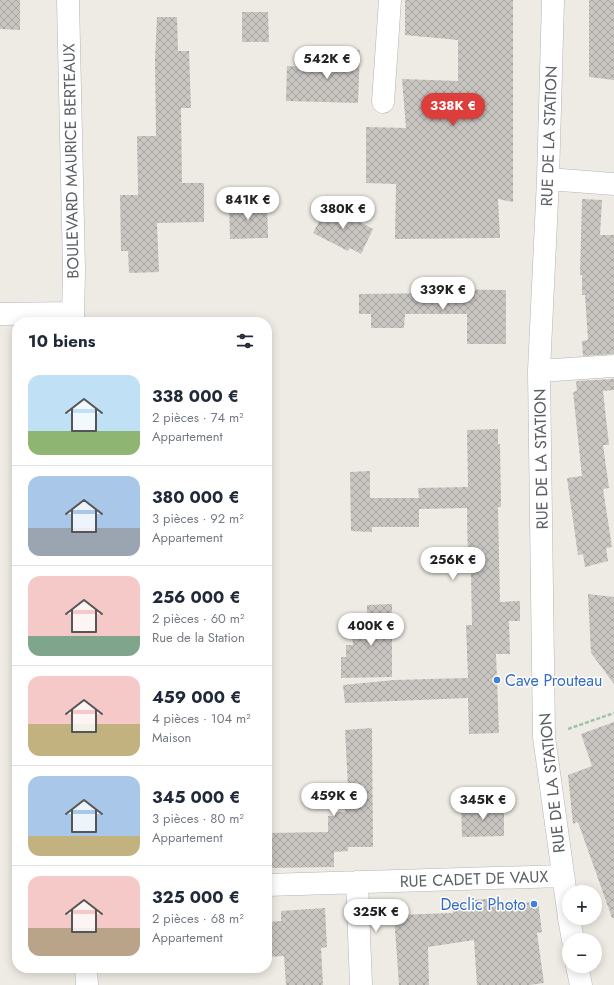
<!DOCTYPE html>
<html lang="fr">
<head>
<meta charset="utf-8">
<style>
  :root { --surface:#fff; --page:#f2f2f3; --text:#1f2937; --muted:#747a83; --line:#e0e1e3; --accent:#dd3e3b }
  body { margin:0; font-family:Jost,sans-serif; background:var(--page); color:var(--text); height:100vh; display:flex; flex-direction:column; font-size:15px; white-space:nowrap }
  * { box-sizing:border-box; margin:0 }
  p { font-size:13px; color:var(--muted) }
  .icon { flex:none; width:22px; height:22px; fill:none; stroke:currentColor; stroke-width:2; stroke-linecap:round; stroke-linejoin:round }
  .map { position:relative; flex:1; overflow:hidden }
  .panel { position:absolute; left:12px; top:317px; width:260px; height:656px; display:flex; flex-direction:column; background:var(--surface); border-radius:16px; box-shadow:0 2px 10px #0003 }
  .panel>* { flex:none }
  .tools { position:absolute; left:562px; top:885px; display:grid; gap:8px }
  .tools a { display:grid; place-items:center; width:40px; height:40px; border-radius:50%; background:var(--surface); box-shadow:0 2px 10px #0003; font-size:20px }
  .price { position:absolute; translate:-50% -34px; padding:0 9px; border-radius:14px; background:#fff; color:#222; font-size:13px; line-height:26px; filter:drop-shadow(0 1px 2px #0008) }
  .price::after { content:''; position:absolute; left:50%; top:24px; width:12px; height:9px; margin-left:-6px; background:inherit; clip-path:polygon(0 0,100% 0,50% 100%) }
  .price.active { background:var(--accent); color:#fff }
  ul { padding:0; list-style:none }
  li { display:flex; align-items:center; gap:12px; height:100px; padding:0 16px }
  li+li { border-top:1px solid var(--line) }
  li span { display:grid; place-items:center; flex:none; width:112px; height:80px; border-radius:12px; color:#555 }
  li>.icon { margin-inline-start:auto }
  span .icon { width:48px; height:48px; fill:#fffc; stroke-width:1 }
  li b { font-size:17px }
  h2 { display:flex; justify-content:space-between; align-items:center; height:48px; padding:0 16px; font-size:17px }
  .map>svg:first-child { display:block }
</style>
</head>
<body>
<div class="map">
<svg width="614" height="985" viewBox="0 0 614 985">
  <defs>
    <pattern id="building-cross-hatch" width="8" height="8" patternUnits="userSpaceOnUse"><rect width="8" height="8" fill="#c9c6c2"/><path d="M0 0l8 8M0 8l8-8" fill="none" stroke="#a6a4a1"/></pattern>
  </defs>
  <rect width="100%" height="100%" fill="#eeebe4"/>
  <path fill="url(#building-cross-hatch)" d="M0,0H20V30L0,29Z
    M405,0H513V202L498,199L500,238L395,239L396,184L366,183V127L406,128L402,79L458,81V40L405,35Z
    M589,0H614V80L589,77Z
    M242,12H268L269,42H242Z
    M157,17H177L178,51H189L191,108H181L182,183H204V222L157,223L159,272L129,273L128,251H121L120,195H138L137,136H156L155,60Z
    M330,49L360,50L358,103L286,101L287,66L330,69Z
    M582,199L602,200L600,235H614V354L583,356L582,341L588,340L585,295H582V275H580Z
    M267,203L268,238L230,239L229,204Z
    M328,205L373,229L361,254L350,248L348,251L313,233Z
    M431,289L506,290V344H467V314H405L404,328H371V314H359V294L440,293Z
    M614,379V390L603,391L609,445H603L609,488L603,489L612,547L606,548L608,561L585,567L583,554L578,555L567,478L582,476L573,392L577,391L576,381Z
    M498,429V444H500L501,507H498L500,602L520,601V621H509L510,654H496L499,733L469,734L468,698L345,703L343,685L394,680L468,678L466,625H472L471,572H468L467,508L419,509V527H372V532L351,531L350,472L370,471V498H419L418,488L468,487L467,430Z
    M588,594L614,597V684L591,653Z
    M392,604V677L341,678V657H346V645H353L352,633H367V605Z
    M614,722V918H612L578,822L573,824L568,775L592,766L581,734Z
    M372,728L373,847H348V851L334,852V867L267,868V833L328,832V816H335V812H345V807L349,806L345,730Z
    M504,805V836L462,837L461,806Z
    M499,898L501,906L538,901L542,932L537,933L544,983L530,985H477L474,940L428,947L429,985H399L394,915L453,913L451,902Z
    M325,908L327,947L321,948L323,985H286L284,956L267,957V922L281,921V911Z"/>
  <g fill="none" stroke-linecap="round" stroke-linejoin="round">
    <g stroke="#b2b5b8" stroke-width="23">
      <path id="minor" d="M68,0L74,269L73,322
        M553,0L548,179L539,371L544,737L569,917
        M383,102L390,0
        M548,179L614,184
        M0,314L73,313
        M539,371L614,366
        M357,882L361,985
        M267,885L562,876
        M569,918L573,940
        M577,966L581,985
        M86,968L87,985"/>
    </g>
    <path stroke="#9cc4a5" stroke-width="2.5" stroke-dasharray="4 2" stroke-linecap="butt" d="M568,729L614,713"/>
    <use href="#minor" stroke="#fff" stroke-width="22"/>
  </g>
  <g fill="#3f7fe0" stroke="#fff" stroke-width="1.5">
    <circle cx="497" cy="680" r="4"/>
    <circle cx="534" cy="904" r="4"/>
  </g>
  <g text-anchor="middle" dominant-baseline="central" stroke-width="3" stroke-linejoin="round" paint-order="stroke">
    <g font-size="16" fill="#5c6064" stroke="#fff">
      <text transform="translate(549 136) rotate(-88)">RUE DE LA STATION</text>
      <text transform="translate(71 161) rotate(-91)">BOULEVARD MAURICE BERTEAUX</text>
      <text transform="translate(541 459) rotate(-91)">RUE DE LA STATION</text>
      <text transform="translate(552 783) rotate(-96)">RUE DE LA STATION</text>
      <text transform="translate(474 879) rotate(-2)">RUE CADET DE VAUX</text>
    </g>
    <g font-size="16" fill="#366cbe" stroke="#fff" text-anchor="start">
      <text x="505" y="680">Cave Prouteau</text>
      <text x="526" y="904" text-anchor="end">Declic Photo</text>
    </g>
  </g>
</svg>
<div class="tools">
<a>+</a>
<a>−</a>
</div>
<b class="price" style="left:327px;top:80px">542K €</b>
<b class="price active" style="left:453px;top:127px">338K €</b>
<b class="price" style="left:248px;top:221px">841K €</b>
<b class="price" style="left:343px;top:230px">380K €</b>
<b class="price" style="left:443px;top:311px">339K €</b>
<b class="price" style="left:453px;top:581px">256K €</b>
<b class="price" style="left:371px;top:647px">400K €</b>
<b class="price" style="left:334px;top:817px">459K €</b>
<b class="price" style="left:483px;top:821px">345K €</b>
<b class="price" style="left:376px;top:933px">325K €</b>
<section class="panel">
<h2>10 biens<svg class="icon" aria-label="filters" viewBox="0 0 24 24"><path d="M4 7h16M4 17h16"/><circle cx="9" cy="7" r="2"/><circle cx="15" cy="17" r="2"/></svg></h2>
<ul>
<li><span style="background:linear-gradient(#bfe0f5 70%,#8fb573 0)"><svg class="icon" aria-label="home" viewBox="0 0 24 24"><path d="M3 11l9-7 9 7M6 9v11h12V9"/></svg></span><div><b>338 000 €</b><p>2 pièces · 74 m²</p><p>Appartement</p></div></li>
<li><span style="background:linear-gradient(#a9c7e8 65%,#9aa5b1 0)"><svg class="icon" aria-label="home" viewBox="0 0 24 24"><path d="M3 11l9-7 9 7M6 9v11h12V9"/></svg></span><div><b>380 000 €</b><p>3 pièces · 92 m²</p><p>Appartement</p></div></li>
<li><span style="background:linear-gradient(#f6c9c9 75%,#7fa58c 0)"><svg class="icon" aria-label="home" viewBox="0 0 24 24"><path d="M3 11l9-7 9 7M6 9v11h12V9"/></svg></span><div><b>256 000 €</b><p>2 pièces · 60 m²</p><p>Rue de la Station</p></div></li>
<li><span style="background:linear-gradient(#f6c9c9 60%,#c2b280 0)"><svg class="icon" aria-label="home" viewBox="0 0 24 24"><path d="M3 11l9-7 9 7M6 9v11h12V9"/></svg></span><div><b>459 000 €</b><p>4 pièces · 104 m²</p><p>Maison</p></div></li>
<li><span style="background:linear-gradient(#a9c7e8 75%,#c2b280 0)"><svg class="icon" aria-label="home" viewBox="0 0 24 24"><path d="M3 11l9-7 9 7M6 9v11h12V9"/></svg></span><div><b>345 000 €</b><p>3 pièces · 80 m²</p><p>Appartement</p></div></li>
<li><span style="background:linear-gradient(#f6c9c9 65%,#b9a48a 0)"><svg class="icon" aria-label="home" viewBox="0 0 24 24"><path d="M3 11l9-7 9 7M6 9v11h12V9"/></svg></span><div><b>325 000 €</b><p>2 pièces · 68 m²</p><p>Appartement</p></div></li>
</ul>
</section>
</div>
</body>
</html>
